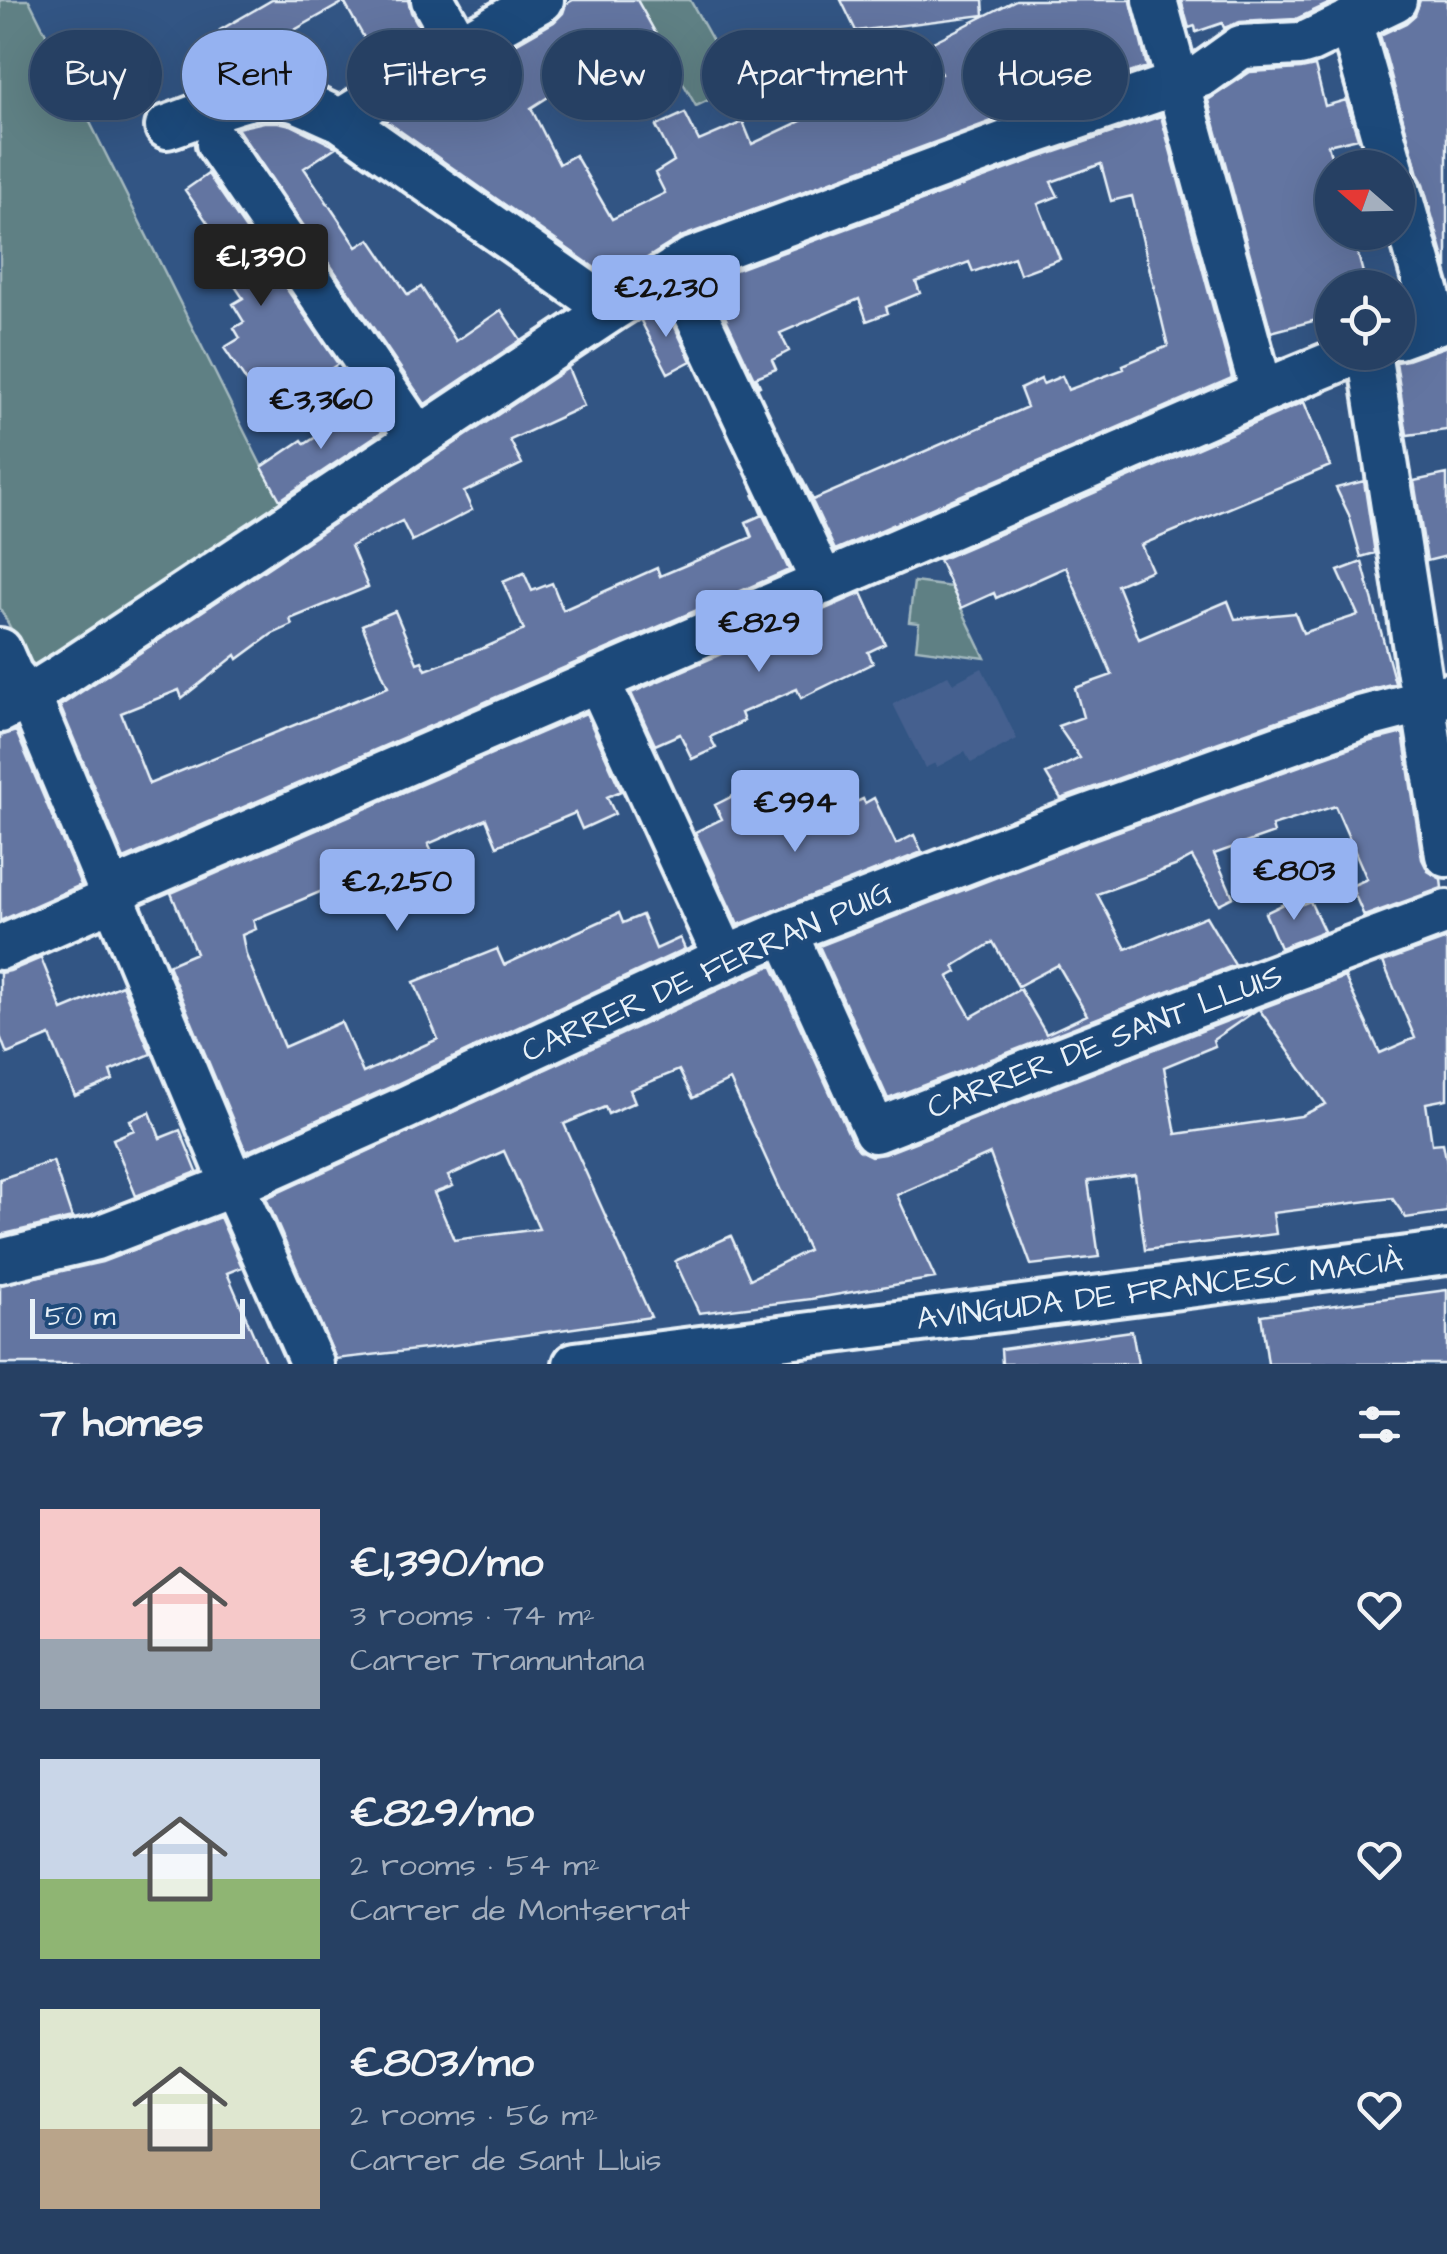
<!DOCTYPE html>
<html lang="en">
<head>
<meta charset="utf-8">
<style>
  :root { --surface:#264063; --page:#324b6c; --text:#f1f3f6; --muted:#a4afbe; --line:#425978; --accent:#95b2f1 }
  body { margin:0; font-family:"Architects Daughter",sans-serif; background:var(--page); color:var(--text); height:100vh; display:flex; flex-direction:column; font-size:38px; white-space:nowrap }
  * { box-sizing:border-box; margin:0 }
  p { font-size:32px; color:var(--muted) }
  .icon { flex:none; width:55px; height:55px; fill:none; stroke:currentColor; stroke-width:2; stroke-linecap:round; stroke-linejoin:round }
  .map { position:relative; height:1364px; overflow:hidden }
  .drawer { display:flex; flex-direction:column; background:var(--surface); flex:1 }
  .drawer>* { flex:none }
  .guide { position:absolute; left:30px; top:30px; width:1388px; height:90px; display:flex; gap:20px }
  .needle { width:65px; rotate:290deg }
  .fabs { position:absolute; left:1315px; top:150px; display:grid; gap:20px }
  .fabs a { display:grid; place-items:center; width:100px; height:100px; border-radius:50%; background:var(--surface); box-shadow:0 10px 40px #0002,0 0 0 2px var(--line); font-size:50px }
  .scale { position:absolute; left:30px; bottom:25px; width:215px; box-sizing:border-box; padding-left:10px; border:5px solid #e8f1f8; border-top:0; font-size:28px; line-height:35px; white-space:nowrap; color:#e8f1f8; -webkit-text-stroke:8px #1f4a7a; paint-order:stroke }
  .price { position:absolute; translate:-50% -85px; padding:0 22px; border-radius:10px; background:var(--accent); color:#111; font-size:32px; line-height:65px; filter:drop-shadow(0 2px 5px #0008) }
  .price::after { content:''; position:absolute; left:50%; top:60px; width:30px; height:22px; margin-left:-15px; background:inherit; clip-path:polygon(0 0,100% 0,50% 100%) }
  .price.selected { background:#222; color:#fff }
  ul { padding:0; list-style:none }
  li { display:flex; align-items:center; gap:30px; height:250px; padding:0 40px }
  li span { display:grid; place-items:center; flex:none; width:280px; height:200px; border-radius:0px; color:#555 }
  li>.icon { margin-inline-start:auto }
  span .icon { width:120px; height:120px; fill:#fffc; stroke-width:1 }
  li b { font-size:42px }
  h2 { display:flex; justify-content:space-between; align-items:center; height:120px; padding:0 40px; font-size:42px }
  .chip { padding:0 35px; border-radius:45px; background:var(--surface); box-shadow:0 10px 40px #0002,0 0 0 2px var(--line); font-size:35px; line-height:90px }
  .chip.selected { background:var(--accent); color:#111 }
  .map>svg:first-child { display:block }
</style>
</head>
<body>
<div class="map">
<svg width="1447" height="1364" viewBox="0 0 1447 1364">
  <rect width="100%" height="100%" fill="#325584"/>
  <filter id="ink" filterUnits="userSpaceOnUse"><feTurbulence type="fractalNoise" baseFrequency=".01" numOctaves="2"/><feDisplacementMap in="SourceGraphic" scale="20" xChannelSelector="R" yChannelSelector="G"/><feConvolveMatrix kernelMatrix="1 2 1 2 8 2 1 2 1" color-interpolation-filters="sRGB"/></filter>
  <g filter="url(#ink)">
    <path fill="#44618f" d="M982,668L1017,739L971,763L965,752L937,767L935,763L925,768L893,704L948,675L953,683Z"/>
    <path fill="#5e8084" stroke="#a3b8be" stroke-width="2.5" d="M0,0H29L262,467L283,504L39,668L27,659L0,608Z
      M637,0H690L738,86L696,106Z
      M914,582L951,587L985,658L916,649L919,623L909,622Z"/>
    <path fill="#6374a1" stroke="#e8f1f8" stroke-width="2.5" fill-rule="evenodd" d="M272,0H408L411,12L421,30L397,44L394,37L371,50L344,2L238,62L220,30Z
      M573,0H637L665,50L644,62L642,59L594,87L586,73L531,108L559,164L575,155L612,219L665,193L655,173L674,161L656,126L685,113L699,141L743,122L752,144L816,114L811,105L831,97L824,82L845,73L850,85L872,73L882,96L941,74L929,44L1016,0H1131L1147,67L1016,112L681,237L612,280L386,121L472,69L554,22L563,13L566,4Z
      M841,0H983L984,15L856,31Z
      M1181,0H1337L1296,19L1240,22L1224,28L1222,23L1196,32L1195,26L1189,28Z
      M1420,0H1447V269L1422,181L1418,174L1380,35L1406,23L1415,15Z
      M1315,66L1325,106L1346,100L1358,138L1328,145L1332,160V232H1352L1367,288H1332V316L1271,332L1208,100L1250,72L1301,69Z
      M1161,116L1232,378L835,550L799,473L813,500L1027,407L1020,389L1041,379L1043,384L1062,376L1068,390L1124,369L1123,365L1168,346L1132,196L1111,201L1101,164L1051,182L1058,196L1038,204L1060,259L1020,274L1014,257L973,272L969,262L916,282L920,293L886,307L888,313L867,321L859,299L780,333L789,351L772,360L776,369L756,377L760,386L758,387L708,280L1032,160Z
      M264,122H278L291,125L336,147L304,168L357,247L370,239L408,295L421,287L456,341L501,310L521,340L425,404L237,128Z
      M208,174L338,364L267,412L224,348L240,338L234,328L244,322L233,304L243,298L203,239L214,232L185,190Z
      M665,306L691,361L668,373L641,321Z
      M1447,346V430L1407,435L1396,362L1407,360Z
      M568,368L584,406L510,440L522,464L464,492L472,510L412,541L402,521L351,546L368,587L290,619L292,625L272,634L238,659L236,655L182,698L179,690L121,713L149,784L388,687L362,625L395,611L417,663L422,661L426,670L486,647L524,630L503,582L524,573L532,591L552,583L563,610L657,568L660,576L752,537L746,522L762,515L753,494L789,570L124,859L60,706Z
      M1304,402L1330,466L1141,545L1152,570L1117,585L1139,639L1228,601L1235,619L1295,613L1303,633L1358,615L1338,571L1362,562L1395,683L1352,694L1061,799L1046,774L1080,758L1058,726L1083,717L1075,688L1112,675L1066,567L996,598L994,593L961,608L939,560Z
      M365,405L383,431L280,500L262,467L302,440L305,444Z
      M1447,474V556L1427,561L1414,481Z
      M1364,481L1375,553L1361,557L1349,515L1336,488Z
      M862,593L885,644L868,652L873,663L801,698L797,689L741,713L744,721L710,737L716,748L692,759L680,734L655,745L631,693Z
      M586,713L621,791L607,797L615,814L582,829L575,813L497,846L486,819L428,844L432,852L386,871L392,884L377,891L358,899L351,879L253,920L256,929L242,935L246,955L284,1047L341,1022L363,1073L438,1039L414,982L497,949L504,965L619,913L623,923L642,915L656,949L680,938L685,949L395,1085L246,1152L168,965L196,953L171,893Z
      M16,731L81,885L0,921V736Z
      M1403,733L1422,859L1428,871L1441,879L1442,888L1364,916L1351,886L1367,879L1335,806L1272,826L1274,833L1214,854L1233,897L1219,904L1192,857L1175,866L1097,894L1126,949L1206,916L1235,965L888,1099L819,946L1082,844L1367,742ZM993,942L1018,986L1058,965L1087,1015L1046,1034L1020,989L971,1017L948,977L957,972L954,966Z
      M739,793L757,830L791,813L798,828L863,799L865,803L874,798L896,844L914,835L922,852L738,925L695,832L722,819L715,805Z
      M1292,900L1295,907L1310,901L1324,931L1280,948L1265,913Z
      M1447,939V1099L1426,1103L1432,1144L1443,1143L1447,1163V1212L1406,1218L1392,1198L1273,1213L1276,1234L1145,1250L1135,1175L1088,1181L1099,1257L1031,1265L990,1154L897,1195L935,1278L811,1299L699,1313L675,1261L731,1236L750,1279L808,1250L730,1080L693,1098L679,1070L630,1090L635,1102L608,1114L605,1107L564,1124L651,1317L434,1348L336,1359L266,1198L772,965L852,1141L859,1150L871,1156L884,1154L1258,1009L1213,1040L1215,1046L1164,1067L1176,1134L1301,1116L1326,1104L1259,1009L1345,977L1380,1053L1415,1038L1383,962ZM504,1151L539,1229L454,1240L434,1193L453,1186L448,1176Z
      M41,958L62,1010L122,985L151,1054L110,1071L113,1080L75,1096L50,1036L7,1054L0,1036V973L10,971Z
      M150,1112L160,1138L180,1130L197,1172L136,1196L113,1139L134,1130L130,1120Z
      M53,1161L72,1218L0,1235V1179Z
      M220,1217L242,1267L227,1273L266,1364H0V1285L102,1262Z
      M1447,1290V1364H1268L1261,1315Z
      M1132,1331L1138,1364H1002L1001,1349Z"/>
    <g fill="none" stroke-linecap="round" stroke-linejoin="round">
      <g stroke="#e8f1f8" stroke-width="50">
        <path id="minor" d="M433,0L459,47
          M1155,0L1262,392
          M1350,21L1392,168
          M341,120L459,47L542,0
          M167,127C199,117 241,95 274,96C296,97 320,112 341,120L611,310
          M218,144L418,438
          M1398,188L1436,322
          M675,269L823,583
          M1398,337L1447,319
          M1369,352L1447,855
          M0,650L11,675L29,696L233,1185L312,1364
          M598,680L725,958
          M0,711L29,696L64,674L611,310L690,260L1024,136L1202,75L1241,47L1300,44L1310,41L1395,0
          M785,932L875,1131L1188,1009L1447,912
          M0,948L114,898L129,884L1276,386L1359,352
          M0,1261L96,1238L233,1185L405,1108L725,958L785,932L1073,821L1360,718L1447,695
          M575,1364L1447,1253"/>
      </g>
      <use href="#minor" stroke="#1f4a7a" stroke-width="42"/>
    </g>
  </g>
  <g text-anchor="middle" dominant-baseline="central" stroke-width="8" stroke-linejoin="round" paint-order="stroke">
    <g font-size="32" fill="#e8f1f8" stroke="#1f4a7a">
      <text transform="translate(707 972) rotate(-24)">CARRER DE FERRAN PUIG</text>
      <text transform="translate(1105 1042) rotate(-21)">CARRER DE SANT LLUIS</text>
      <text transform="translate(1160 1290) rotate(-7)">AVINGUDA DE FRANCESC MACIÀ</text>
    </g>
  </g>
</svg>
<div class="fabs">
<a><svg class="needle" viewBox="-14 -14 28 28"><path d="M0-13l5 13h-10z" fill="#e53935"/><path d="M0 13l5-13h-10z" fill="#a4afbe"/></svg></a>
<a><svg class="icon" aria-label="locate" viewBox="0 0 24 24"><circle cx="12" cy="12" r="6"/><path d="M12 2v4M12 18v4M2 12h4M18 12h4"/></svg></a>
</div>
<div class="scale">50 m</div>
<b class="price selected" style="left:261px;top:309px">€1,390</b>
<b class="price" style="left:666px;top:340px">€2,230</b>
<b class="price" style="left:321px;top:452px">€3,360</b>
<b class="price" style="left:759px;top:675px">€829</b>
<b class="price" style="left:795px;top:855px">€994</b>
<b class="price" style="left:1294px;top:923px">€803</b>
<b class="price" style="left:397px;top:934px">€2,250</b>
<div class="guide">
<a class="chip">Buy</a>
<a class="chip selected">Rent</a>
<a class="chip">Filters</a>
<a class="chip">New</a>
<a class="chip">Apartment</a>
<a class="chip">House</a>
</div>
</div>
<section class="drawer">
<h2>7 homes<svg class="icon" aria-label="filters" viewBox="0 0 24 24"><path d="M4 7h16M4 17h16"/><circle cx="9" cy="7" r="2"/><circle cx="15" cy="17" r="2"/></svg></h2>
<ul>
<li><span style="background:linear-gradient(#f6c9c9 65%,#9aa5b1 0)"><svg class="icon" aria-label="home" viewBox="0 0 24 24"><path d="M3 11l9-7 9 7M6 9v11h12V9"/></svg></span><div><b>€1,390/mo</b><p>3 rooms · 74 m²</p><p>Carrer Tramuntana</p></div><svg class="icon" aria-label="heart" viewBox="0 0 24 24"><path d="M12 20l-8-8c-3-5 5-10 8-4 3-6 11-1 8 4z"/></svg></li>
<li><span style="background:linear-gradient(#c9d6e8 60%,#8fb573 0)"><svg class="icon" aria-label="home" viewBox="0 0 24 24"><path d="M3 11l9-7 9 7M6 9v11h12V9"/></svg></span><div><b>€829/mo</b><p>2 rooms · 54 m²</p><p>Carrer de Montserrat</p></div><svg class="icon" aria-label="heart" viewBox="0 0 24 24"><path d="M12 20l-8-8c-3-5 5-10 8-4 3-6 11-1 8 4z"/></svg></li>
<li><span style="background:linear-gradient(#dfe7d0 60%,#b9a48a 0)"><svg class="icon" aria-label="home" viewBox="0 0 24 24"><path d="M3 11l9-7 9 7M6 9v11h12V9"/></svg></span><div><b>€803/mo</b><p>2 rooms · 56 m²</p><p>Carrer de Sant Lluis</p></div><svg class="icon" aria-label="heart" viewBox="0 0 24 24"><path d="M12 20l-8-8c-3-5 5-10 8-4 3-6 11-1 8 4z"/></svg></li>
</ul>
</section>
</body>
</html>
